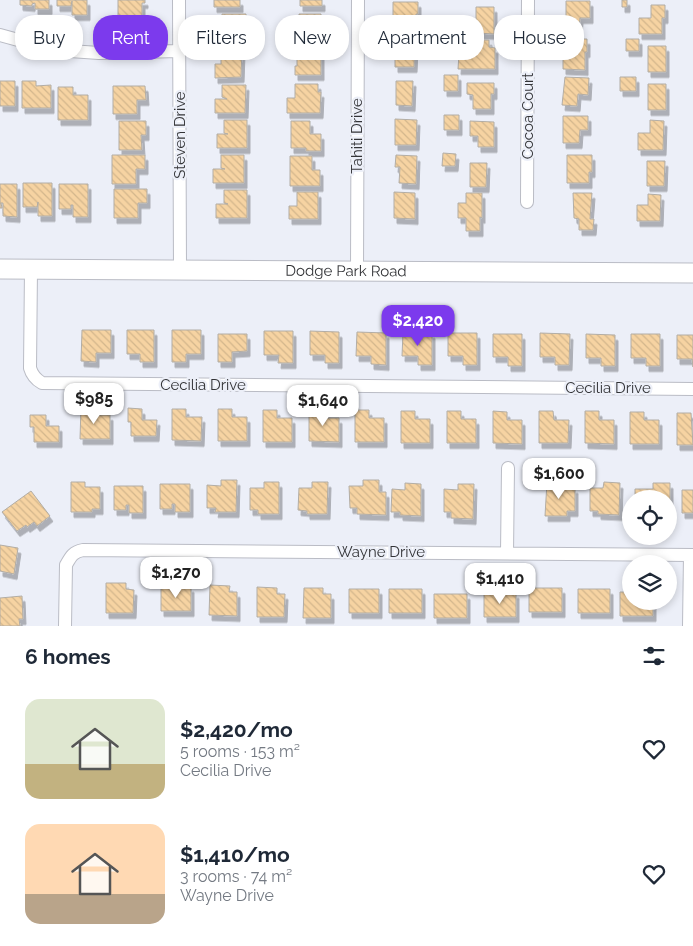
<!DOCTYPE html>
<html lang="en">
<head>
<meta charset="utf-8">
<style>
  :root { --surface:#fff; --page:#f2f2f3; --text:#1f2937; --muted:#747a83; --accent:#7c3aed }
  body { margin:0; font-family:Raleway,sans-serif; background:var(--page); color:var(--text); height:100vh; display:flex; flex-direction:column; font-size:19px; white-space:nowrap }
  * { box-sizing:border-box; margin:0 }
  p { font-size:16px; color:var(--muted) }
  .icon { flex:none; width:28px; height:28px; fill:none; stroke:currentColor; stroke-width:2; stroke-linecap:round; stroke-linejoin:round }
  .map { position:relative; height:626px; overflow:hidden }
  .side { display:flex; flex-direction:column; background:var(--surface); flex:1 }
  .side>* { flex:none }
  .guide { position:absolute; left:15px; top:15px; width:664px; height:45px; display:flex; gap:10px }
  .tools { position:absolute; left:622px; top:490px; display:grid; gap:10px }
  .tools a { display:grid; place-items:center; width:55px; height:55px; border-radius:50%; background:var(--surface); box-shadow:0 2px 8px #0003; font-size:25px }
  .price { position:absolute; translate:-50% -42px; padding:0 11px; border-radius:10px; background:#fff; color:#222; font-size:16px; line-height:32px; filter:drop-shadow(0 1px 2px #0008) }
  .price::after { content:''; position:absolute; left:50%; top:30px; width:15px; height:11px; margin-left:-8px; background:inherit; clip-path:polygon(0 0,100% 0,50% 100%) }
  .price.active { background:var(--accent); color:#fff }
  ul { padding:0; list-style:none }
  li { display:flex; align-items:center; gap:15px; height:125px; padding:0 25px }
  li span { display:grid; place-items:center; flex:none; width:140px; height:100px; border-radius:15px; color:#555 }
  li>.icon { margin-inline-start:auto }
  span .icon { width:60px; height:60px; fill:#fffc; stroke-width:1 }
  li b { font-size:21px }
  h2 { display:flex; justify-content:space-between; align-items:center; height:60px; padding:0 25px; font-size:21px }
  .pill { padding:0 18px; border-radius:20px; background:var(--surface); box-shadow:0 2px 8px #0003; font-size:18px; line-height:45px }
  .pill.active { background:var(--accent); color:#fff }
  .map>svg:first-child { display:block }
</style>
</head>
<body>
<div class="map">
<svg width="693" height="626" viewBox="0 0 693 626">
  <defs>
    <pattern id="building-back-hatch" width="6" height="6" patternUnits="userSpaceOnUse" patternTransform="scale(1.25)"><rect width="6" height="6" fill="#f6d3a2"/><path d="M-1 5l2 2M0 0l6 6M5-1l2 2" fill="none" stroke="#d3b68c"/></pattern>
    <filter id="shadow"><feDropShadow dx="3" dy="5.5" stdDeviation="0" flood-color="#0004"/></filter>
  </defs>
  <rect width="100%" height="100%" fill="#eceff8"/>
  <path fill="url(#building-back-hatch)" stroke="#b2ada5" filter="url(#shadow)" d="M20,0H49V9H35V3L32,4V6L20,5Z
    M57,0H87V15H72V1L71,6H57Z
    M118,0H145V3H142V18H118Z
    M214,0H240V7H214Z
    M300,0H322V6H300Z
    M622,0H627V7H622Z
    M566,1H590V18H580L579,30H563V17H566Z
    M393,2H418V14H416V32L393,31Z
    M651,5H665V18H662V34H639V18H651Z
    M476,7H494V34L476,33Z
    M222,14H246V42H215V28H227L222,27Z
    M299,14H321V43H299Z
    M563,39H587V52H585V70L563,69Z
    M626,39H639V51H626Z
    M467,40H489V47L495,48V69H458L459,54H467Z
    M395,43H415L414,67H395Z
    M648,46H666V72H648Z
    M297,47H321V75H295V66H297Z
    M218,49H242L241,77L215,78V64H221V59H219Z
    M444,75H458V91H444Z
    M565,77L589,78L588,95L578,94L577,106L562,105Z
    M620,77H636V91H620Z
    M0,81H15V106H0Z
    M22,81H36V86L51,85V108H22Z
    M396,81H413L412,106L396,105Z
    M467,83H494V94H491V109H473V95L467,94Z
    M295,84H318V92H321L320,113H287V98H295Z
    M648,84H666V110H648Z
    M222,85H246L245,113H215V99H227L222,97Z
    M113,86H145L146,100H137V114H113Z
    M58,87H73V95H88V120H58Z
    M444,115H459V130H444Z
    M563,116H588V130H580L579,143H563Z
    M395,119L417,120L416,145H395Z
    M224,120H247V148H217V134H228L224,133Z
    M650,120L664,121L663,150H638V133H650Z
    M119,121H146V135H141L142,150H119Z
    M291,121H310V134H321V151H306V148H291Z
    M470,121L494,122V147H478V136H470Z
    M443,153L456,154L455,166H442Z
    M112,155H145V169H136V184H112Z
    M221,155H244V183H213V169H225L221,168Z
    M396,155L417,156L416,184L399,183L400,167H395Z
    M567,155H592V172H589V183H567Z
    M290,156H312V170H320V186H290Z
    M647,161H665L664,186H647Z
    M470,163H487L486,187H470Z
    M23,183H52V216H38V202L37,207H23Z
    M0,184H17V217L3,216V203H1L2,208H0Z
    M59,184H88V217H73V205H71V209H59Z
    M114,189H147V203H138V218H114Z
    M224,190H247V218H216V204H228L224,203Z
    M297,192H318V219H289V206H297Z
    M394,192L415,193V219L394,218Z
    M466,193H482V218L480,217V231H466V218H458V203H466Z
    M573,193H592L590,219H594L593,230H579V219L574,218Z
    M648,194L661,195L660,221H637V205H648Z
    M82,330H111V353H96V362L81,361Z
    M127,330H154V362H140V354H127Z
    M172,330H201V354H186V362H172Z
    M264,331H293V363H278L279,355H264Z
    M310,331L339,332V363H325V355H310Z
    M357,332L386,333V365L371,364V356H356Z
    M403,333H432V365H418V356H402Z
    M448,333H477V365H463V356H448Z
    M540,333L570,334L569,365H555V357H540Z
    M218,334H247V351L232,352V362H218Z
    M493,334H522V366H508V357H493Z
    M586,334L615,335V366H601V358H586Z
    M631,334H660V366H646V358H631Z
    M677,335H693V367L692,359H677Z
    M81,407H95V415H110V439H80Z
    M128,408L142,409V420H157L156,436H131V422H128Z
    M172,409H186V417H202L201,441L172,440Z
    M218,409H232V417H247V441H218Z
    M263,410H277V418H292V442H263Z
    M309,410H324V418H339V442L309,441Z
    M355,410H369V418H384V442H355Z
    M401,411H415V419H430V443H401Z
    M447,411H461V419H476V443H447Z
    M493,411L507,412V420H522V444L493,443Z
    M539,411H553L554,420H569L568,443H539Z
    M585,411H599V420H614V444L585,443Z
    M630,412H644V420H659V444H630Z
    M677,413H691L693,445H677Z
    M30,415H46V426H59V442H34V427H30Z
    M221,480H237L236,512H215L216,508H207V485L221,486Z
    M363,480H379V492H386V515L357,514V508H350L349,486H363Z
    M71,482H85V487H100V509H92V512H71Z
    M264,482H279V514H258V510H250V488H264Z
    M312,482H328L327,514H307V511L298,510L299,488H312Z
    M547,482H562V488H575V511H567V516H545Z
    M604,482L620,483L619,515L598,514V511H590V488H603Z
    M405,483L421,484V516L400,515V512H391L392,489L405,490Z
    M653,483H670V517L669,499H635V489H653Z
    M160,484H190V512H175V504H172V509H160Z
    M458,484H474L473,519L451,518V512H444V489L458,490Z
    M114,486H143V513H129V505H126V510H114Z
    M682,490H693V513H682Z
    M31,491L50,516L37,526L34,522L27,527L26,525L17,531L2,512Z
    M0,545L18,548L14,574L0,571Z
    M106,583H126V589L134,590L133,613H106Z
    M210,585L230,586L229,592H237V616L209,615Z
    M161,587H191V611H161Z
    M257,587L277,588V594H285L284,617H257Z
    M304,588H323V594H331V618H303Z
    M529,588H562V612H529Z
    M349,589H379V613H349Z
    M389,589H422V613H389Z
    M578,589H610V613H578Z
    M620,592H631V601H653V616H620Z
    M484,593H516V617H484Z
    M434,594H467V618H434Z
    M22,596L23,619H19L20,626H0V598Z"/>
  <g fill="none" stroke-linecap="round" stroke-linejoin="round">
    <g stroke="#babcc5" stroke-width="14">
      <path id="street" d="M179,0L180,270
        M0,35L40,46L70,51L99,53L179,51
        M527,202L528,0
        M31,269L30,368C32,375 35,379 42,383L693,389
        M357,271L358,0
        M507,553L508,468
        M65,626L66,565C71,556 73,552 83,550L693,555
        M689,626L690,555"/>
    </g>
    <g stroke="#babcc5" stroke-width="21">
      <g id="secondary">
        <path id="s1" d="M0,269L693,273"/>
      </g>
    </g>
    <use href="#street" stroke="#fff" stroke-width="12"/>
    <use href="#secondary" stroke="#fff" stroke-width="19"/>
  </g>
  <g text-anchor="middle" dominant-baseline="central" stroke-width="4.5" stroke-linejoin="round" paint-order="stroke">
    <g font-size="15" fill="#333437" stroke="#eceff8">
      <text transform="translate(528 116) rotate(-90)">Cocoa Court</text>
      <text transform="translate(180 135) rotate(-90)">Steven Drive</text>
      <text transform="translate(357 136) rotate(-90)">Tahiti Drive</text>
      <text stroke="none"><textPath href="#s1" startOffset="346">Dodge Park Road</textPath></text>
      <text x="203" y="385">Cecilia Drive</text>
      <text x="608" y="388">Cecilia Drive</text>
      <text x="381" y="552">Wayne Drive</text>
    </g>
  </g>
</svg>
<div class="tools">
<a><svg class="icon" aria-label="locate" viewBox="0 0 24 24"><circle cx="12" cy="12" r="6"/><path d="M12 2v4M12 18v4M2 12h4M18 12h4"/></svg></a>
<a><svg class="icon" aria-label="layers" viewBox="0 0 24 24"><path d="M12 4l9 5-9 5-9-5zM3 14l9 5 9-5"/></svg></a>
</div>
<b class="price active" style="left:418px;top:347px">$2,420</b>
<b class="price" style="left:94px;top:425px">$985</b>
<b class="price" style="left:323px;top:427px">$1,640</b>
<b class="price" style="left:559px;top:500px">$1,600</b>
<b class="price" style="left:176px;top:599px">$1,270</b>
<b class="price" style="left:500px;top:605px">$1,410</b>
<div class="guide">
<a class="pill">Buy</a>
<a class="pill active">Rent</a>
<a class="pill">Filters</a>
<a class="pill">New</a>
<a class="pill">Apartment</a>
<a class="pill">House</a>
</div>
</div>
<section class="side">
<h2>6 homes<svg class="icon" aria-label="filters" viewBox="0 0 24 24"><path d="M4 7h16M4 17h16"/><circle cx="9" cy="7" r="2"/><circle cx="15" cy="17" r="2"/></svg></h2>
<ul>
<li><span style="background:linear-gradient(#dfe7d0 65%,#c2b280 0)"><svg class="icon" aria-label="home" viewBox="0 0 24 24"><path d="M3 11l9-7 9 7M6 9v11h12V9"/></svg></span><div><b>$2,420/mo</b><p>5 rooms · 153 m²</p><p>Cecilia Drive</p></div><svg class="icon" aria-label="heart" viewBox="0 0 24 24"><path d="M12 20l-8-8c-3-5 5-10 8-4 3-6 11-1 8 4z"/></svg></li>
<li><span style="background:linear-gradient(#ffd9b3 70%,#b9a48a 0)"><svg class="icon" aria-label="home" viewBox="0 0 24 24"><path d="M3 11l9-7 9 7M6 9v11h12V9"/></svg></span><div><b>$1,410/mo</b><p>3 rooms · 74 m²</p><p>Wayne Drive</p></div><svg class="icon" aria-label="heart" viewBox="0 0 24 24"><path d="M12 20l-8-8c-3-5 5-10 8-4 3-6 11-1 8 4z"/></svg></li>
</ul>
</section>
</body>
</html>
